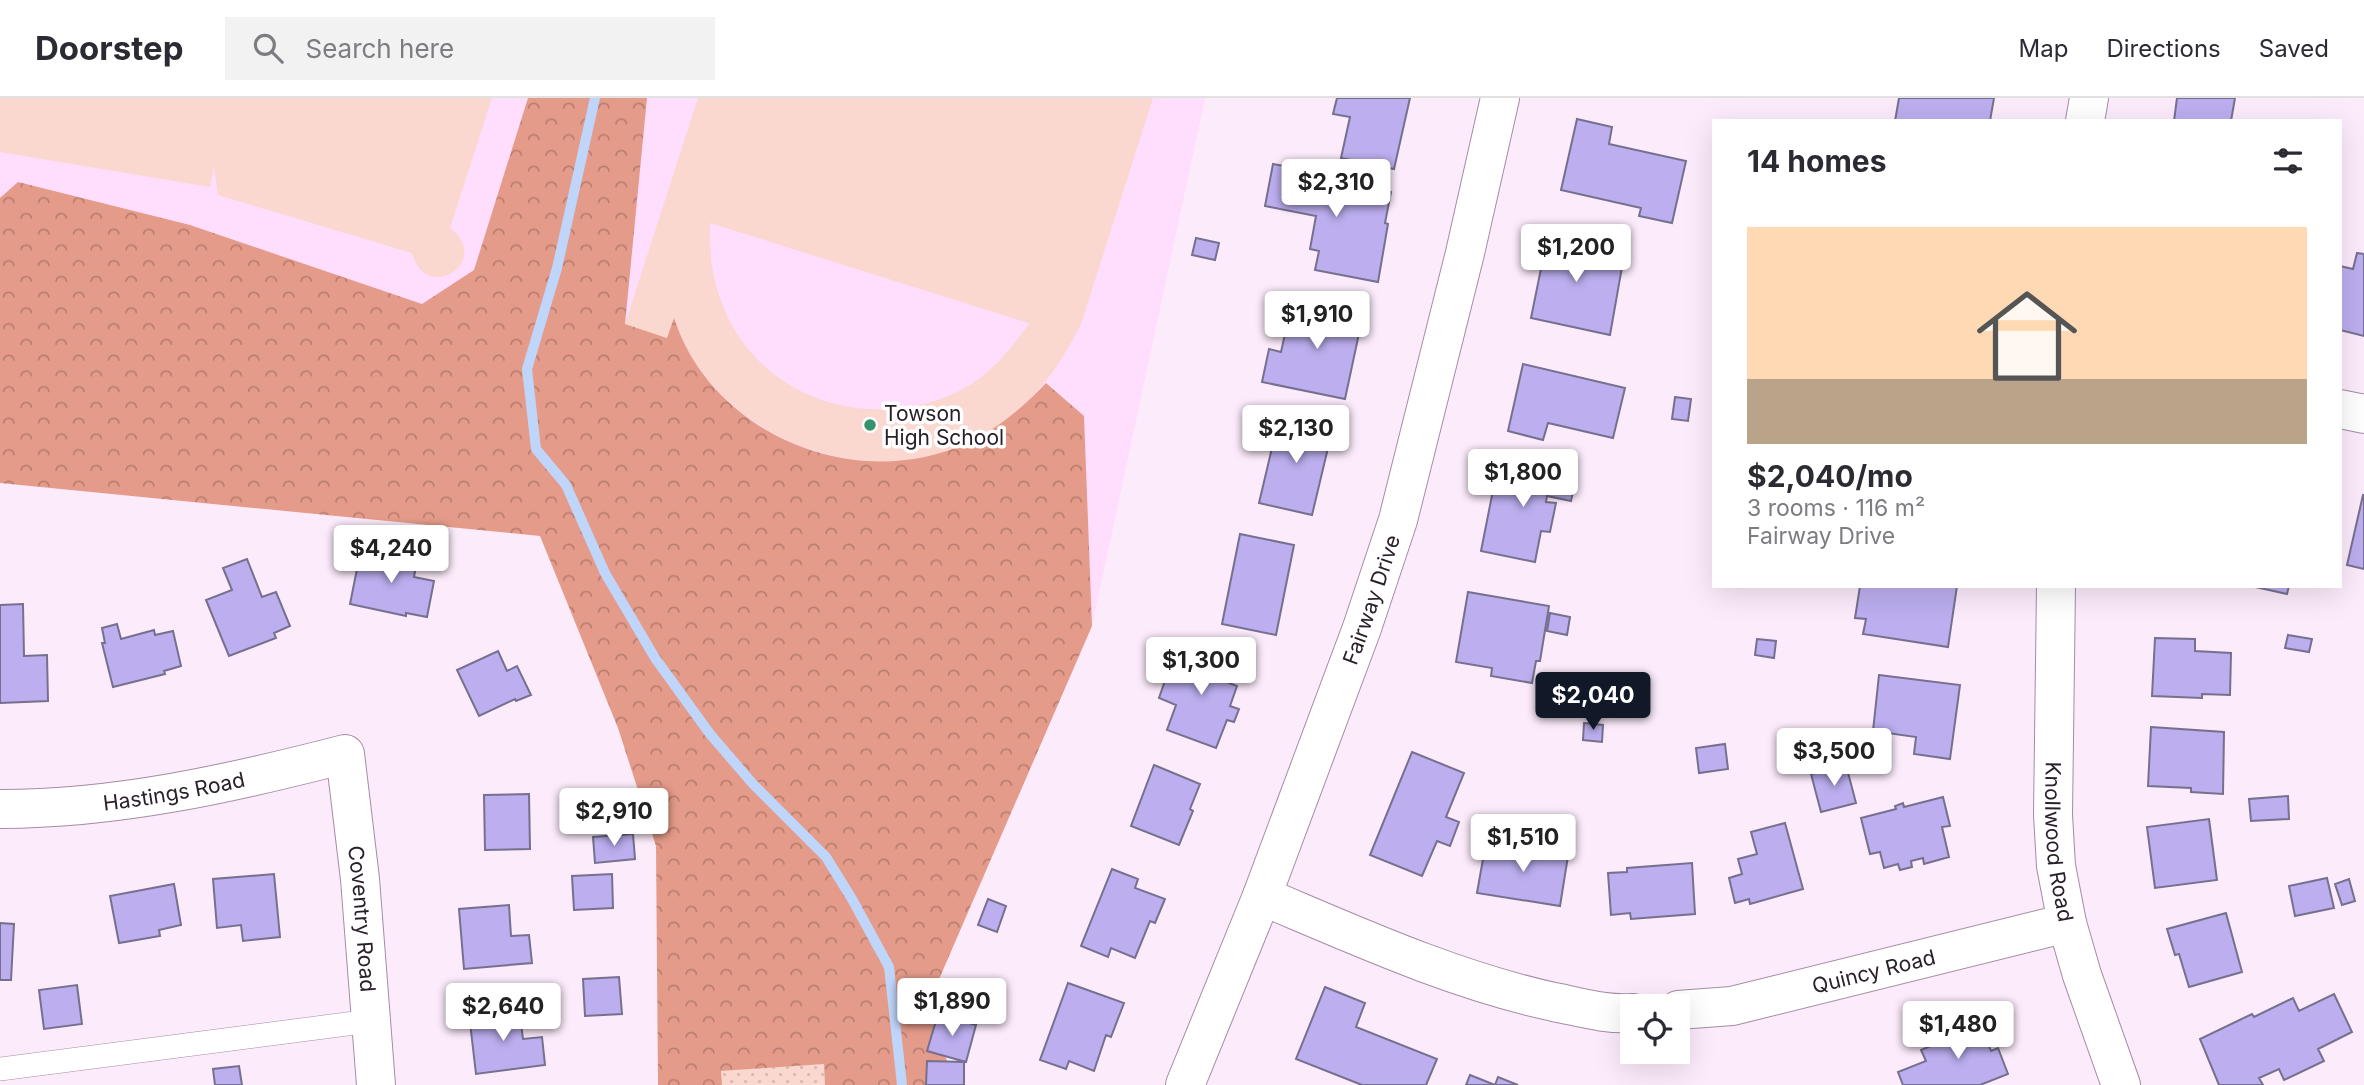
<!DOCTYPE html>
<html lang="en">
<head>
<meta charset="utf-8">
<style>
  :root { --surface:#fff; --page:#f2f2f3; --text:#2b2b33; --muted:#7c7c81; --line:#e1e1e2; --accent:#111827 }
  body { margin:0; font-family:Inter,sans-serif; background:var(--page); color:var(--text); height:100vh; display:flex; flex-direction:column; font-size:26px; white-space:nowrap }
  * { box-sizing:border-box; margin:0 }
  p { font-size:23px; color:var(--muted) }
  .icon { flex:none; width:38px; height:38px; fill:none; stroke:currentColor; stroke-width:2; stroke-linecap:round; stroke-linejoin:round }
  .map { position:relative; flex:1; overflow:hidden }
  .details { position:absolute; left:1712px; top:21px; width:630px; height:469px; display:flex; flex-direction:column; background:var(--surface); border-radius:0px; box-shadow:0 7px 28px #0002 }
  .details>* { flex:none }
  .buttons { position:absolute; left:1620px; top:896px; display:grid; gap:14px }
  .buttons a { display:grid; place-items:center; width:70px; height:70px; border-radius:0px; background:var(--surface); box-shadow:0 7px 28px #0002; font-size:35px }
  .price { position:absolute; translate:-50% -60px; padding:0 16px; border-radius:7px; background:#fff; color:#222; font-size:23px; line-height:46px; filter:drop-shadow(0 2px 4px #0008) }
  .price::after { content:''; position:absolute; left:50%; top:42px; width:21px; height:16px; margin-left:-10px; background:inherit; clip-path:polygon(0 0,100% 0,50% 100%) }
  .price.on { background:var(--accent); color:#fff }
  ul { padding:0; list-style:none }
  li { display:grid; align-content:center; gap:14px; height:371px; padding:0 35px }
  li span { display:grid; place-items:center; height:217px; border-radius:0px; color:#555 }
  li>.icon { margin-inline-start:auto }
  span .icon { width:126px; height:126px; fill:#fffc; stroke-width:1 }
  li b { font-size:30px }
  h2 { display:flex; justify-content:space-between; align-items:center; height:84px; padding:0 35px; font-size:30px }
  header { display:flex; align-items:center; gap:42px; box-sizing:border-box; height:98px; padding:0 35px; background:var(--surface); border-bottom:2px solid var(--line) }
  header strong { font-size:33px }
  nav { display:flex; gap:38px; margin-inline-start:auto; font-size:24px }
  .search { width:490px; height:63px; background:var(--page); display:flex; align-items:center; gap:18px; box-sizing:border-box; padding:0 24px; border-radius:0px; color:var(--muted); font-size:26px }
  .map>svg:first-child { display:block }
</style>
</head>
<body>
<header>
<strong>Doorstep</strong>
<div class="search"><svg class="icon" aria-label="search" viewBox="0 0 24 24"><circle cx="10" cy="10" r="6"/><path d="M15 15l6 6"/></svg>Search here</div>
<nav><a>Map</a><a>Directions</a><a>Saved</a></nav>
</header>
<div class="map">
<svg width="2364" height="987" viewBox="0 0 2364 987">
  <defs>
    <pattern id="forest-crowns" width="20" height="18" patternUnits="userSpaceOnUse" patternTransform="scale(1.75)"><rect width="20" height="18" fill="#e59b89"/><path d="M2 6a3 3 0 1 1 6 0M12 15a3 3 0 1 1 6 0" fill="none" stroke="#ba7e70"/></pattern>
    <pattern id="park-dots" width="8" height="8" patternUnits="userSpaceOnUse" patternTransform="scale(1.75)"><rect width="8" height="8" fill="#fad8d0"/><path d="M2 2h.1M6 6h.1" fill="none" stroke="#d6b9b3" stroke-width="1.8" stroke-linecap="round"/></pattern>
  </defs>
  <rect width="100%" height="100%" fill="#fcebfb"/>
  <path fill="#ffddfd" d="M0,0H1205L1092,528L18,84L0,126Z"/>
  <path fill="#fad8d0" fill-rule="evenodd" d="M0,0H492L450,130C493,162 427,208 412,155L218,97L214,68L210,89L0,54Z
    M698,0H1153L1081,226C1060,268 1036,302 997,329C886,405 718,349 674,221L668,240L625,226ZM710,125L1028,225L1029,226C1012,249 994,272 970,287C883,339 761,306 723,208C712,181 709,154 710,125Z"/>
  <path fill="url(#forest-crowns)" d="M528,0H647L625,226L667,240L674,220C712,337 856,396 967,345C998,331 1023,309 1046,285L1084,318L1092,528L927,909L956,987H658L656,748L618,630L540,438L0,385V100L18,84L190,127L422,206L474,172Z"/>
  <path fill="url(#park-dots)" d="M824,966L825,987H722L721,973Z"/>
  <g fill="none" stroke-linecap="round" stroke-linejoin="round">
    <path stroke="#bfd5f9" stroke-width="10" d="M595,0L557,170L527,271L536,351L566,387L605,475L655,560L710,636L753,686L826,759L852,801L889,869L902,987"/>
  </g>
  <path fill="#bcaeef" stroke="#76708e" stroke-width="2" d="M1337,0H1410L1394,71L1341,60L1350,19L1333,16Z
    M1899,0H1994L1990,23H1895Z
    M2177,0H2235L2231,23H2174Z
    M1577,21L1612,29L1609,46L1686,63L1672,125L1639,118L1641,110L1561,92Z
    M1273,66L1344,79L1343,85L1391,94L1385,125L1388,126L1378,184L1315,172L1319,153L1310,151L1316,118L1265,108Z
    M1549,131L1603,142L1598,164L1622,169L1610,237L1531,220Z
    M1196,140L1219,145L1215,162L1192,157Z
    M2357,155L2364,156V238L2340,232V168L2353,171Z
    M1311,201L1364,212L1345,301L1262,284L1269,251L1281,254L1288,222L1305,226Z
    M1523,266L1625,290L1613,340L1548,325L1543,342L1508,333Z
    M1675,299L1691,301L1688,323L1672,321Z
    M1280,316L1333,329L1312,417L1259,405Z
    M1499,362L1576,377L1571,403L1547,398L1546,404L1556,405L1550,434L1541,433L1535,464L1481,453Z
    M2363,397H2364V471L2347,467Z
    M1240,436L1294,447L1276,537L1222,526Z
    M361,451L417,463L414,479L434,483L427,519L406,515V518L350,506Z
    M247,461L262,499L276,494L290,528L274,535L276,540L229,558L206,502L232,492L223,470Z
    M1860,488H1957L1948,549L1863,536L1866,521L1855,520Z
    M2251,488H2289L2287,496Z
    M1468,494L1549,508L1540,563H1536L1532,585L1491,578L1492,570L1456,564Z
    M23,506L24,558L47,557L48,603L0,605V507Z
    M1550,515L1570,519L1567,537L1547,533Z
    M117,526L121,541L154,532L155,537L173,533L181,568L164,573L165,576L113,589L102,545H105L102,530Z
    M2288,537L2312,541L2309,554L2285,550Z
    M2155,540L2195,541V553L2231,555L2230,597L2202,596V600L2152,598Z
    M1757,541L1776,543L1774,560L1755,557Z
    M1189,549L1237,565L1229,585L1237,588L1230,608L1239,611L1234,624L1227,622L1216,650L1167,632L1176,607L1159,600L1170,568L1181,572Z
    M498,553L507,573L517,568L531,597L516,603L515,601L479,618L457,572Z
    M1879,577L1960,587L1950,661L1914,656L1916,639L1873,633Z
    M1584,625L1603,627L1602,644L1583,642Z
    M2151,629L2224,634L2223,696L2191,694V690L2148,688Z
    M1725,646L1728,671L1699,675L1696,650Z
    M1412,654L1464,675L1446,719L1459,724L1450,748L1437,743L1422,778L1370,757Z
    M1154,667L1200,686L1190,711L1193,713L1179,747L1131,728Z
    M1846,667L1856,705L1821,714L1811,676Z
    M529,696L530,751L485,752L484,697Z
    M2288,698L2289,721L2251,723L2249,701Z
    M1943,699L1950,728L1942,729L1949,759L1924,766L1923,760L1911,763L1912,769L1900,772L1898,766L1884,770L1880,754L1870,756L1861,720L1896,711L1895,708L1903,705L1904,709Z
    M2209,721L2217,782L2155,790L2147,729Z
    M1785,725L1803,791L1750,806L1749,801L1735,805L1729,780L1742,776L1738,761L1757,756L1751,734Z
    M633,736L635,761L595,765L593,739Z
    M1486,744L1568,758L1560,808L1477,795Z
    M1692,765L1695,816L1631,821L1630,815L1611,817L1608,775L1627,774V770Z
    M1112,771L1138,781L1135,790L1165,801L1155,825L1150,823L1135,860L1111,850L1108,859L1081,848Z
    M274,776L280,839L243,843L241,827L217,830L213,781Z
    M612,776L613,810L574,812L572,778Z
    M2327,780L2334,810L2295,818L2289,788Z
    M2349,781L2355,803L2342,807L2335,786Z
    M174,786L181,827L159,832L160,838L119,845L110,798Z
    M988,801L1006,808L997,834L978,827Z
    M509,807L511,838L529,837L532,865L464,871L459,811Z
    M2226,815L2242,874L2189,889L2179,856L2175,857L2167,831Z
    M0,825L14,826L11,882H0Z
    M619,879L622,916L585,918L583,881Z
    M1068,885L1124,905L1111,939L1106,937L1094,973L1069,963L1066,971L1040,962Z
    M77,887L82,926L44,931L39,892Z
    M1325,889L1365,905L1356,929L1437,961L1426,987H1362L1296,961Z
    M2334,896L2352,934L2318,951L2324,963L2284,982L2279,971L2259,980L2263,987H2219L2200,941L2252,916L2254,919L2293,900L2299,913Z
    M519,910L523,941L542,939L545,967L476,976L469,916Z
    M938,916L976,927L966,964L927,953Z
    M1979,922L1991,953L1998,950L2008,976L1980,987H1903L1898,974L1926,963L1921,952L1955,938L1953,933Z
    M927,963L964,964V987H926Z
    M239,968L242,987H215L213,971Z
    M1470,977L1495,987L1498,979L1518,987H1466Z"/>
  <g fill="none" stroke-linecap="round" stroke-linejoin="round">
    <g stroke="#a58ca4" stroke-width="24">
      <path id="lane" d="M0,971L370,923"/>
    </g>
    <g stroke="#a58ca4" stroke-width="40">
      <g id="street">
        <path d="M2085,23L2089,0"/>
        <path d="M2340,311L2364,316"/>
        <path id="s1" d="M2056,488L2053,717L2056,768L2067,825L2082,877L2121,987"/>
        <path id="s2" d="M0,711C117,711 233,685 345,656L360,781L376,987"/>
        <path d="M1262,798C1357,838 1453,882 1554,904C1580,909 1605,917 1633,915"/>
        <path id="s3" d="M1678,912L1732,908L2067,825"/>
        <path id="s4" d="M1185,987L1262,798L1362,530L1398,422L1465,155L1500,0"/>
      </g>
    </g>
    <use href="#lane" stroke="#fff" stroke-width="23"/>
    <use href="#street" stroke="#fff" stroke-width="38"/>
  </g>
  <circle fill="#36936a" stroke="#fff" stroke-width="2.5" cx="870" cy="327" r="7"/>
  <g text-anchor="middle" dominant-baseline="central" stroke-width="7" stroke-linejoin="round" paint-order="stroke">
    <g font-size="21" fill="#2a202a" stroke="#fff" text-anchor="start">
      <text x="884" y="315">Towson<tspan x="884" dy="24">High School</tspan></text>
    </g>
    <g font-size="21" fill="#2a202a" stroke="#fff">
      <text stroke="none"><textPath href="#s4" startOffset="520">Fairway Drive</textPath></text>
      <text stroke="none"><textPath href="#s2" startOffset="175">Hastings Road</textPath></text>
      <text stroke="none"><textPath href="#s1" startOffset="256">Knollwood Road</textPath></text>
      <text stroke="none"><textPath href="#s2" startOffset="516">Coventry Road</textPath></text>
      <text stroke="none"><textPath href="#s3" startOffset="200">Quincy Road</textPath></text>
    </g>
  </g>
</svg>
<div class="buttons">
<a><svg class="icon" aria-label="locate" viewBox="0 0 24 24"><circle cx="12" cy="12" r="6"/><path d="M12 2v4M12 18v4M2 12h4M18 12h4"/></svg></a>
</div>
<b class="price" style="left:1336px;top:121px">$2,310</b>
<b class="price" style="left:1576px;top:186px">$1,200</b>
<b class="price" style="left:1317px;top:253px">$1,910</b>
<b class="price" style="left:1296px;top:367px">$2,130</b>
<b class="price" style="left:1523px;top:411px">$1,800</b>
<b class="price" style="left:391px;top:487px">$4,240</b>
<b class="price" style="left:1201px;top:599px">$1,300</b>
<b class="price on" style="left:1593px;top:634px">$2,040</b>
<b class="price" style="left:1834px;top:690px">$3,500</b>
<b class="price" style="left:614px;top:750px">$2,910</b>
<b class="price" style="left:1523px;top:776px">$1,510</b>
<b class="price" style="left:952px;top:940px">$1,890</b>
<b class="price" style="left:503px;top:945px">$2,640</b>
<b class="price" style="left:1958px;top:963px">$1,480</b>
<section class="details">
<h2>14 homes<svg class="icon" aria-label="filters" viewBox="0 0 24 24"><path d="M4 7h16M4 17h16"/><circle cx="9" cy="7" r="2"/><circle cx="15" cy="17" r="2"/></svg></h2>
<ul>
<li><span style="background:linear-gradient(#ffd9b3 70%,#b9a48a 0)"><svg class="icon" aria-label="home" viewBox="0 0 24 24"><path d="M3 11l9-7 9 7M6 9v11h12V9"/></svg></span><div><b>$2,040/mo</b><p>3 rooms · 116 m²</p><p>Fairway Drive</p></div></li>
</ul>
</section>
</div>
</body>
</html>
